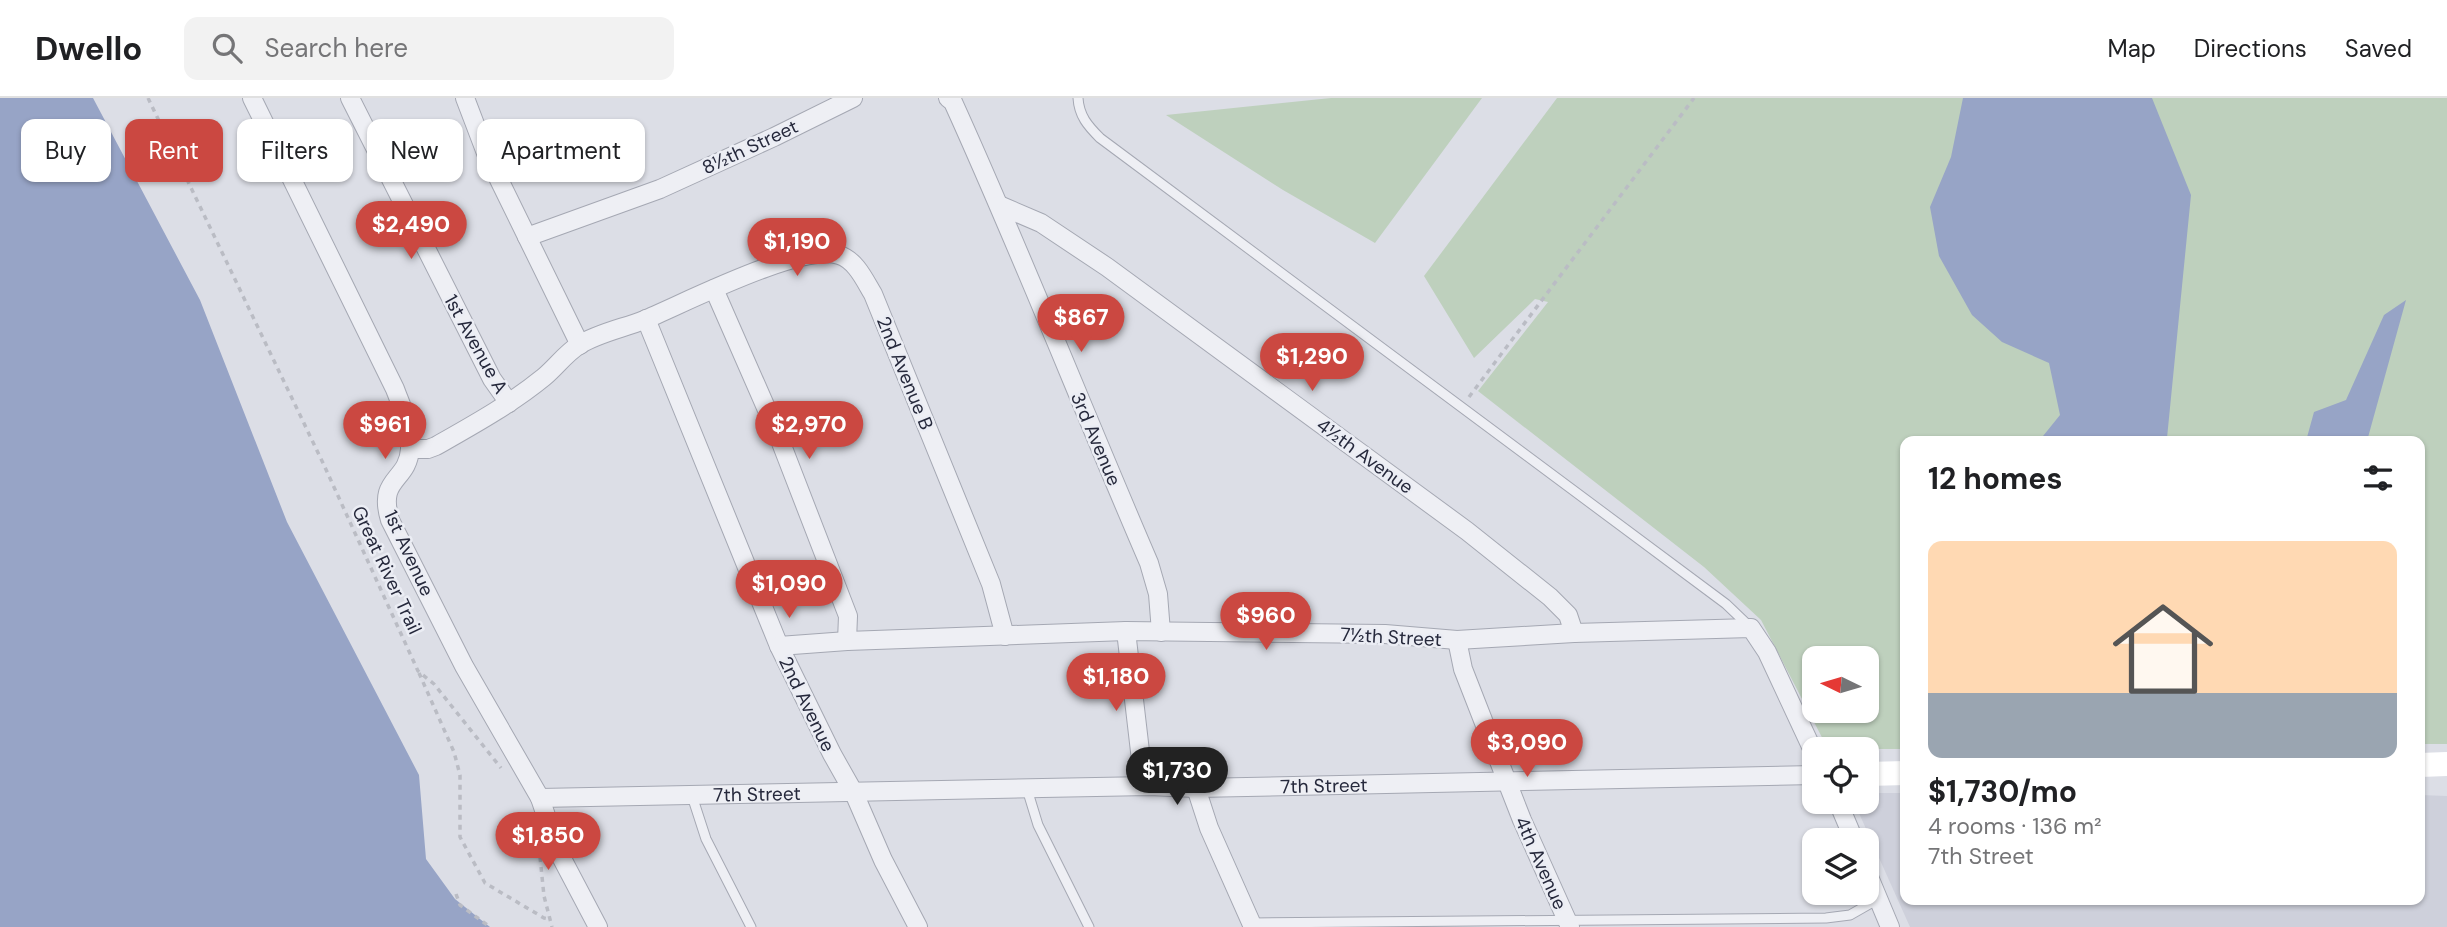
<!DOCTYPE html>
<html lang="en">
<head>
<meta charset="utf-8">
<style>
  :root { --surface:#fff; --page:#f2f2f2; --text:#202124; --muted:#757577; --line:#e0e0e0; --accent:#cb4841 }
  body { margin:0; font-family:"DM Sans",sans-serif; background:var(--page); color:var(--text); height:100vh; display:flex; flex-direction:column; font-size:26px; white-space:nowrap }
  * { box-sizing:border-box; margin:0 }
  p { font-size:23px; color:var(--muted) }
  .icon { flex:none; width:38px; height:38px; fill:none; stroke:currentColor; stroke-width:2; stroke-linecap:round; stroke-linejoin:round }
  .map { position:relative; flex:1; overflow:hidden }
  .details { position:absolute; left:1900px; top:338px; width:525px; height:469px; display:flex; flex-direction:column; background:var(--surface); border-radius:14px; box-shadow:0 2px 5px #0004 }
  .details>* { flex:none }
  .guide { position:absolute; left:21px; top:21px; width:665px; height:63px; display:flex; gap:14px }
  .needle { width:46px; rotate:275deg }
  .controls { position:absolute; left:1802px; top:548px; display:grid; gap:14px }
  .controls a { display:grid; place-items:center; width:77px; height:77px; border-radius:14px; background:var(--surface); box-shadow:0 2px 5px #0004; font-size:35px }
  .price { position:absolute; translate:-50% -60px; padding:0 16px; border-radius:24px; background:var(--accent); color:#fff; font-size:23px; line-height:46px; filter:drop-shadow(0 2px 4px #0008) }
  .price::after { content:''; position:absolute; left:50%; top:42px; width:21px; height:16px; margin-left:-10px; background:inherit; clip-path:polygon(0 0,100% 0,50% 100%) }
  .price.active { background:#222; color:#fff }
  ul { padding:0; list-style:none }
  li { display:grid; align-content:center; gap:14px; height:371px; padding:0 28px }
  li span { display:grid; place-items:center; height:217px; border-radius:14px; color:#555 }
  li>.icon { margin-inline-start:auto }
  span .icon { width:126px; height:126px; fill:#fffc; stroke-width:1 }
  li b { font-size:30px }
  h2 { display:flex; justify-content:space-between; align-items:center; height:84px; padding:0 28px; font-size:30px }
  .chip { padding:0 24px; border-radius:14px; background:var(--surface); box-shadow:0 2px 5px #0004; font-size:24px; line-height:63px }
  .chip.active { background:var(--accent); color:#fff }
  header { display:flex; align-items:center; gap:42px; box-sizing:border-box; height:98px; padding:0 35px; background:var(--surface); border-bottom:2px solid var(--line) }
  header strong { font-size:33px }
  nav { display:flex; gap:38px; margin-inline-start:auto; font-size:24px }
  .search { width:490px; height:63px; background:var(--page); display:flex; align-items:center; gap:18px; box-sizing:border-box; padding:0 24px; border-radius:14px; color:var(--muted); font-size:26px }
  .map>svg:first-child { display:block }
</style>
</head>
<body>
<header>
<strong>Dwello</strong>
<div class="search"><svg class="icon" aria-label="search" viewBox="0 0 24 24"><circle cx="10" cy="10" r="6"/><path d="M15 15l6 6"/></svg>Search here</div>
<nav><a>Map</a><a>Directions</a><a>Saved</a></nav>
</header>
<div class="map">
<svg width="2447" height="829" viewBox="0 0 2447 829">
  <rect width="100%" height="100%" fill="#dcdee6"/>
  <path fill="#ced0db" d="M1867,695H1906V802H2420V697L2447,698V829H1910L1854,704H1867Z"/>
  <path fill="#bed0bd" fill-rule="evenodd" d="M1331,0H1482L1375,145L1283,92L1166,17Z
    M1557,0H2447V646H2420V343H1906V651H1828L1761,522L1704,469L1478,293L1548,204L1535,201L1474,260L1424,178ZM1815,560H1867V612H1815Z"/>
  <path fill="#97a4c6" d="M0,0H93L200,202L287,424L419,677L426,761L455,801L490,829H0Z
    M1963,0H2152L2191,97L2167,340L2169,343H2039L2060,317L2049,265L2002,244L1972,217L1939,158L1930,109L1951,59Z
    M2406,202L2367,343H2306L2314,314L2346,302L2384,217Z"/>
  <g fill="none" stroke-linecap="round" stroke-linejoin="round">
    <g stroke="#a5a8b3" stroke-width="11">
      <path id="lane" d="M1078,0C1079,18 1088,28 1100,40L1726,506L1750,529
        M1027,691L1038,727L1089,829
        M692,698L706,741L751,829
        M1252,825L1826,820L1850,817L1878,801"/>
    </g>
    <g stroke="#a5a8b3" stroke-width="20">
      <g id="street">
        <path d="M252,0L395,291C402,310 412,330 410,351C408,384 377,379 390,422L464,568L540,700L558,753L598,829"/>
        <path d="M350,0L492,281L509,305"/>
        <path d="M465,0L486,55L580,247"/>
        <path d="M948,0L953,4C1022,156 1083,312 1149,465L1158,496L1161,534"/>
        <path d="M999,107L1041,125L1107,169L1467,433L1550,499L1568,517L1574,535"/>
        <path d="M527,139L660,91L774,39L853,0"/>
        <path d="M714,191L778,337L848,518L847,543"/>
        <path d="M646,221L779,548L832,656L854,695L883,762L918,829"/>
        <path d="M410,351H428L436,348C473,327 511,306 544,279C556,269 566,255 579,247C598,235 624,230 644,222C685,205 801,145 839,157C856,162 865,183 873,196L991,486L1005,538"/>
        <path d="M1126,533L1141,662L1149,688"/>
        <path d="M1457,542L1463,571L1522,722L1570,829"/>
        <path d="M779,548L847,543L1126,533L1385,536L1457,542L1574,535L1751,530L1767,554L1815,657"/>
        <path d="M1196,690L1209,730L1253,829"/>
        <path id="s1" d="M540,700L1149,688L1196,690L1815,677"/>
        <path d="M1838,704L1854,742"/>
        <path d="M1867,774L1890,829"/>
      </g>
    </g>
    <path stroke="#babcc4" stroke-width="3.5" stroke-dasharray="5 5" stroke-linecap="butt" d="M148,0L323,365L418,573L434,586L501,670
      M1469,299L1694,0
      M419,575L454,654L460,677V739L485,785L544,820L549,821
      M540,759L544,798L552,829
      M456,796L460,807L490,829"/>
    <use href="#lane" stroke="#eeeff4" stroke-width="9"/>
    <use href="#street" stroke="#eeeff4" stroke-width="18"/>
    <path stroke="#fff" stroke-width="24" d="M2420,667L2447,666
      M1867,676L1906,675"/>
  </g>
  <g text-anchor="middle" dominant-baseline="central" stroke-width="5" stroke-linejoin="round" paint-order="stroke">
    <g font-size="19" fill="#26293c" stroke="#ebedf4">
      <text transform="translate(750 49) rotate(-25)">8½th Street</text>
      <text transform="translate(476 246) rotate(61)">1st Avenue A</text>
      <text transform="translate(905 275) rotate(68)">2nd Avenue B</text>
      <text transform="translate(1096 341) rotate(67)">3rd Avenue</text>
      <text transform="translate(1365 358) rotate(36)">4½th Avenue</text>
      <text transform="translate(409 455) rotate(65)">1st Avenue</text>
      <text transform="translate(387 472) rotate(65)">Great River Trail</text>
      <text transform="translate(1391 539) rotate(3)">7½th Street</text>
      <text transform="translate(807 606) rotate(64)">2nd Avenue</text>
      <text stroke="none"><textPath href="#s1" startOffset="784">7th Street</textPath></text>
      <text stroke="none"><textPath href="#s1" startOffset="217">7th Street</textPath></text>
      <text transform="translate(1541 765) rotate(66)">4th Avenue</text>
    </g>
  </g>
</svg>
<div class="controls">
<a><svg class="needle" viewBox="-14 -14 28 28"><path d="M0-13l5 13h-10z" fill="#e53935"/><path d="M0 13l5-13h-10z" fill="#757577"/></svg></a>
<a><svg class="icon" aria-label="locate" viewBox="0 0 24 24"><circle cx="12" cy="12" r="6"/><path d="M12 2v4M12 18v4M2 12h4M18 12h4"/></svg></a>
<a><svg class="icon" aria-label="layers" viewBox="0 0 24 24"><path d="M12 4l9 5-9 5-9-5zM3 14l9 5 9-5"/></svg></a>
</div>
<b class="price" style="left:411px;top:163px">$2,490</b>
<b class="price" style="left:797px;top:180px">$1,190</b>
<b class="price" style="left:1081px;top:256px">$867</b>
<b class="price" style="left:1312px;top:295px">$1,290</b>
<b class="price" style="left:385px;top:363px">$961</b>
<b class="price" style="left:809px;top:363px">$2,970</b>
<b class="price" style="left:789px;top:522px">$1,090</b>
<b class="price" style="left:1266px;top:554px">$960</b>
<b class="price" style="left:1116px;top:615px">$1,180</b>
<b class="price" style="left:1527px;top:681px">$3,090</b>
<b class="price active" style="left:1177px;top:709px">$1,730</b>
<b class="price" style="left:548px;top:774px">$1,850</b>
<div class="guide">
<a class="chip">Buy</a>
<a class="chip active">Rent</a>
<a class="chip">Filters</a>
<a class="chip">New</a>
<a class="chip">Apartment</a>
</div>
<section class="details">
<h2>12 homes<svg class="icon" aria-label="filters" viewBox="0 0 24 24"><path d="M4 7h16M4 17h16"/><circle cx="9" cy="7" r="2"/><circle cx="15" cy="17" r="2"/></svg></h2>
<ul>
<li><span style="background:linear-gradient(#ffd9b3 70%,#9aa5b1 0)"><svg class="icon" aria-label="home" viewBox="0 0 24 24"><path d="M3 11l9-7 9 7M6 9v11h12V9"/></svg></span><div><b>$1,730/mo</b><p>4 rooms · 136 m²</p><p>7th Street</p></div></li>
</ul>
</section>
</div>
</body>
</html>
